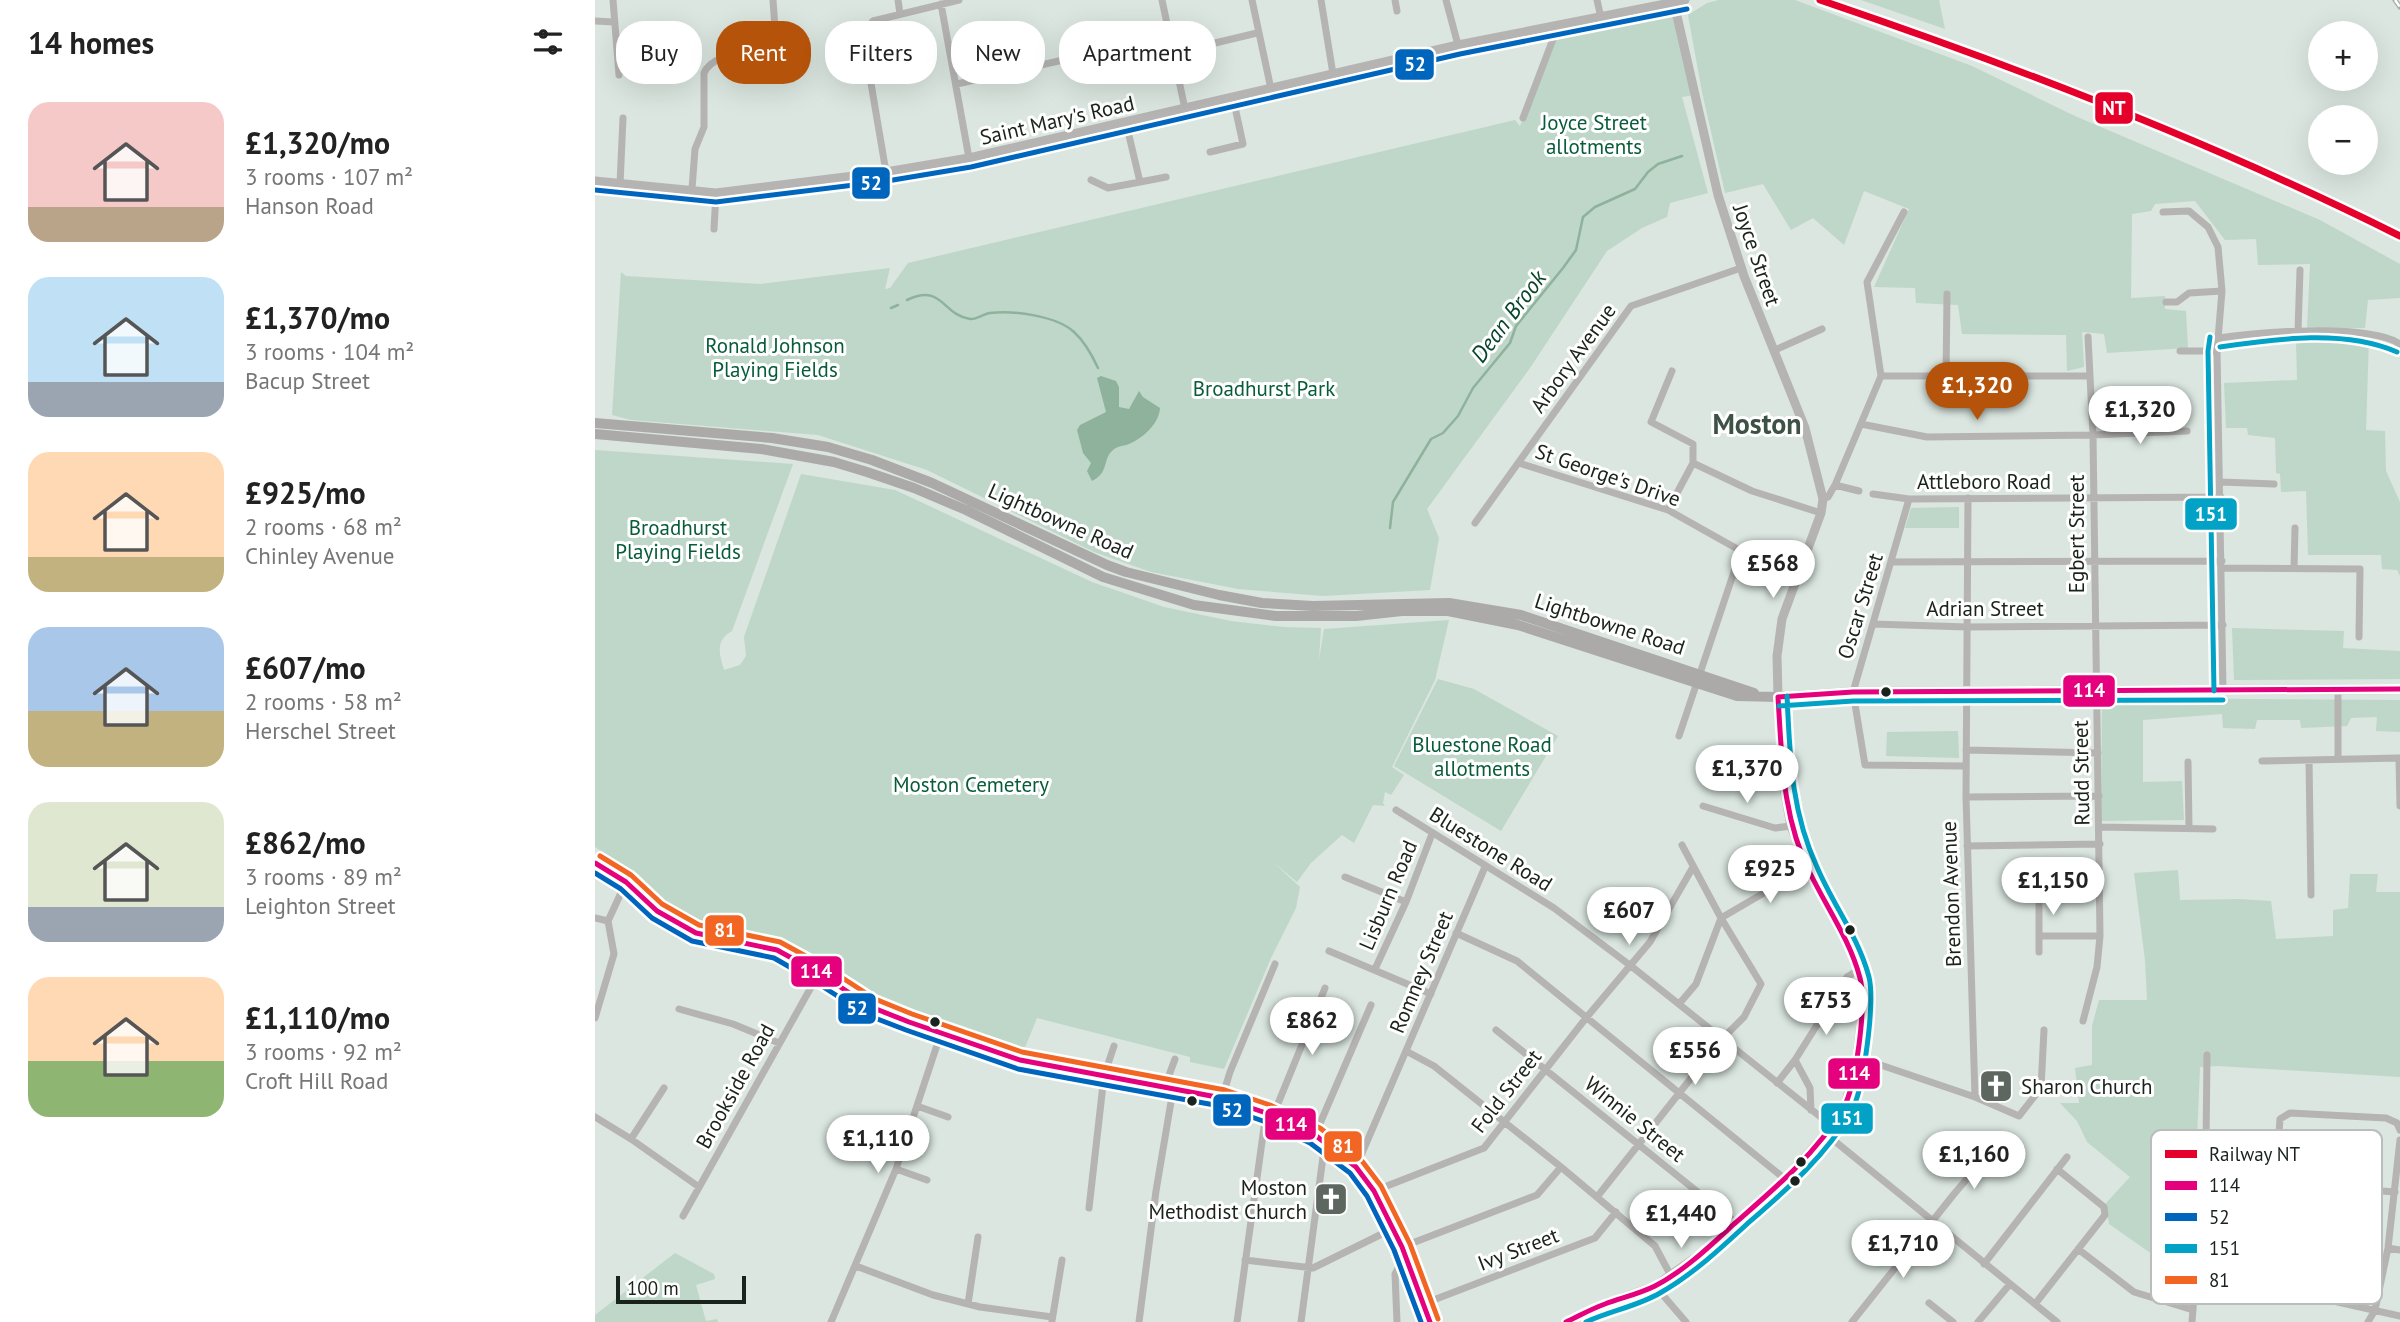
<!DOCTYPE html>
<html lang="en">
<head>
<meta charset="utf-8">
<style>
  :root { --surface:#fff; --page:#f6f6f6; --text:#222; --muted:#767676; --accent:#b45309 }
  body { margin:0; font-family:"PT Sans",sans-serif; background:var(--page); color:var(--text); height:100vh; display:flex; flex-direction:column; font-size:26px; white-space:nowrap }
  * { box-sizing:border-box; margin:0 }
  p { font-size:23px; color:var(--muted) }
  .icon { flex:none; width:38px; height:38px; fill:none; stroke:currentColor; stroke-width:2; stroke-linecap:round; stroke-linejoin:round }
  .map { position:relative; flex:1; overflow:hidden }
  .drawer { display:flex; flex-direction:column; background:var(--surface); width:595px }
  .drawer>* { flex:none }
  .hud { position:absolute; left:21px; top:21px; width:665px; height:63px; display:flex; gap:14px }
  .buttons { position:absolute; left:1713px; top:21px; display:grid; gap:14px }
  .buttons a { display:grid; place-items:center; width:70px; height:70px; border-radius:50%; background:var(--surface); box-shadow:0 7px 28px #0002; font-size:35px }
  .scale { position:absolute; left:21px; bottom:18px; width:130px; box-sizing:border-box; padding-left:7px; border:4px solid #19221c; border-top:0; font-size:19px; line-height:24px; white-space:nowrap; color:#19221c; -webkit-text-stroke:5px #fff; paint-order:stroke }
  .price { position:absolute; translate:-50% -60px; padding:0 16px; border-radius:24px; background:#fff; color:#222; font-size:23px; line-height:46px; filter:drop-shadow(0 2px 4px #0008) }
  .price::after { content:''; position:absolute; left:50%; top:42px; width:21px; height:16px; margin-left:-10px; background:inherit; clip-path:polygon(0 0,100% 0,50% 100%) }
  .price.current { background:var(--accent); color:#fff }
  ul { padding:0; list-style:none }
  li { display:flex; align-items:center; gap:21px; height:175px; padding:0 28px }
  li span { display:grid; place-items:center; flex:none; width:196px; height:140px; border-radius:21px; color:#555 }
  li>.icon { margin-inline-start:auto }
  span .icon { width:84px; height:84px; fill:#fffc; stroke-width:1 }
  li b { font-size:30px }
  h2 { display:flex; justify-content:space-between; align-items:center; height:84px; padding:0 28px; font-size:30px }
  .chip { padding:0 24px; border-radius:28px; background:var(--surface); box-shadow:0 7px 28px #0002; font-size:24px; line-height:63px }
  .chip.current { background:var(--accent); color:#fff }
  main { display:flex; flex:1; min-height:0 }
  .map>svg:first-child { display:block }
</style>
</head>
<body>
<main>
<section class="drawer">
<h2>14 homes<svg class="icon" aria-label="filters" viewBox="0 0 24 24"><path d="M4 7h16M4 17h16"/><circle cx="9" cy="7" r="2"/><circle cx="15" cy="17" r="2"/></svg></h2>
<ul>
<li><span style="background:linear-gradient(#f6c9c9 75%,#b9a48a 0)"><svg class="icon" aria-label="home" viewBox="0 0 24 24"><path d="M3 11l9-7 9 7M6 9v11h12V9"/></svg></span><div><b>£1,320/mo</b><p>3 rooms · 107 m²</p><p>Hanson Road</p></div></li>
<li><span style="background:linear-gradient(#bfe0f5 75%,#9aa5b1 0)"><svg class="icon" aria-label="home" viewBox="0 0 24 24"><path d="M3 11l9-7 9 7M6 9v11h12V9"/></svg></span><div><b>£1,370/mo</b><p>3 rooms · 104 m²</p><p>Bacup Street</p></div></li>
<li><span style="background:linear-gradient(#ffd9b3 75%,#c2b280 0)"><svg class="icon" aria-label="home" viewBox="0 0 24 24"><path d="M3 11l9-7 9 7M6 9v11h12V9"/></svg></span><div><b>£925/mo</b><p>2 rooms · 68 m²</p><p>Chinley Avenue</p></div></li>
<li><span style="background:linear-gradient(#a9c7e8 60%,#c2b280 0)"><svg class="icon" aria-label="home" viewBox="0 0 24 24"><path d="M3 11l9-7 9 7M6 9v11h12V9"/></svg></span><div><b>£607/mo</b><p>2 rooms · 58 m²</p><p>Herschel Street</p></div></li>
<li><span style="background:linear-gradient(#dfe7d0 75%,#9aa5b1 0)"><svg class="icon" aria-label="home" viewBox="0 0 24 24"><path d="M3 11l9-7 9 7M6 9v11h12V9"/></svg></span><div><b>£862/mo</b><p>3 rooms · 89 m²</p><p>Leighton Street</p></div></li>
<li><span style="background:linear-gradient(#ffd9b3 60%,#8fb573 0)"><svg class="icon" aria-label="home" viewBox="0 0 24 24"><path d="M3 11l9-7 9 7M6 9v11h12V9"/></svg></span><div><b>£1,110/mo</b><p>3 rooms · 92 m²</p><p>Croft Hill Road</p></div></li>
</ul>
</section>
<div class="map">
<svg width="1805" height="1322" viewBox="0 0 1805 1322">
  <rect width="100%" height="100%" fill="#dae6df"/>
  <path fill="#bfd7c8" d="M1124,0H1200L1377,66L1480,116L1725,220L1805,264V298L1773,300L1770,328H1712L1715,264L1663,265L1661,239L1630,240L1600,201L1560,204L1556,211L1537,214L1536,298L1570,296V309L1591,311L1593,348L1512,353L1509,334L1487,332L1489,367L1472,371L1471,335L1367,334L1363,305L1321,303L1320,288L1279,287L1314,209L1269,191L1249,245L1218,218L1196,230L1168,184L1130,193L1107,92L1093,15L1112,3Z
    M1266,0H1344L1350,29Z
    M1079,3L1100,95L1087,97L1113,193L1075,203L1072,217L1047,228L1012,251L935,368L832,509L844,538L835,590L728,596L643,589L556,572L499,552L332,470L223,435L36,420L17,415L26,272L31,276L165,284L295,268L290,289L295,288L313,263L920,120L925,126L963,26Z
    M1712,335L1774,338L1771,430L1790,431L1791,471L1805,502V576L1802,570L1787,569L1786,555H1713L1711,491L1686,492L1685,474L1681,473L1680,438L1653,435L1652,428H1631L1629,383L1702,380L1701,341L1712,338Z
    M0,450L198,464L137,631C120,640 124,654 129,670L145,665L151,656L149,637L206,474L300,490L497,582L569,607L636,621L689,627L726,628L724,660L729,629L854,620L840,680L797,767L809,775L796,795L790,792L788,803L790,806L778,805L759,843L747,835L716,863L702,882L678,862L705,887L701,908L676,958L629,1069L595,1062V1057L442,1018L429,1050L275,996L217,958L176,942L89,915L69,900L44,875L0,847Z
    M1364,507V528H1310L1316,508Z
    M1637,628L1749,631L1748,648L1805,651V679L1639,680Z
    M843,679L879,689L963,736L906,831L799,766Z
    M1507,698L1805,700V732L1781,731L1782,717L1756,718L1752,726L1706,728L1705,720H1662L1660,729L1628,728L1627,714L1548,720V782L1587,781L1589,820L1506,821Z
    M1363,731L1364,758L1291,756L1292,732Z
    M1583,870L1585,900L1644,899L1676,901L1681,939L1738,936V910L1753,908L1755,874H1783L1781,892H1805V1077L1623,1066L1605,1067L1599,1209L1568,1211L1564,1259L1514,1224L1511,1203L1535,1177L1492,1142L1482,1121L1465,1103H1484L1480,1068L1497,1065V1026L1504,1000H1552L1550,960L1539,873Z
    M80,1253L119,1274L120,1279L101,1285L111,1321L122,1319L123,1322H0V1315Z"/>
  <path fill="#8eb29c" d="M506,376L521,381L524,387V407L534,409L544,391L548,397L565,408C564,424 548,438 534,444C529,446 522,446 518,450C507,459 515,472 497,481L492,471L496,463L488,453L482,430L485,425L511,412L502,378Z"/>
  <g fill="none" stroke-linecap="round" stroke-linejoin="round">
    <path stroke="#8eb29c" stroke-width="2.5" d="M312,300C348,283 347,315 375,319C381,320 388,314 395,313C418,310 462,316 479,332C490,342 497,355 503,368
      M296,308L303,305
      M795,528L798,502L836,439L848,433L863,416L878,388L915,343L921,326L968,268L981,250L988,217L1000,207L1040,189L1053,172L1063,164L1087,156"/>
    <path stroke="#b5b4b2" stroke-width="7" d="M18,0L24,75
      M303,0L305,14
      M567,0L590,109
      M657,0L676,89
      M726,0L738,74
      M800,0L802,11
      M851,0L863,45
      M1002,0L1006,18
      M346,4L374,158
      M0,21L19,22
      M177,38L190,56L197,79
      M578,53L662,33
      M362,84L575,36
      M928,118L963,26
      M615,152L648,144L638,98
      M291,172L269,42L271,30L278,21L364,0
      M496,180L513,188L545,182L531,123
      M545,182L571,177
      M25,184L28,118
      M97,189L100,149L109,127V73C118,53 153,53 172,45L180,28L178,0
      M1568,212L1594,211L1613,227L1623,247L1627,291L1622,351L1628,691
      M119,229L121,193
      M1571,302H1582L1594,293L1627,291
      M1703,331L1705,270
      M1624,338C1664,332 1773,323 1805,344
      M1180,350L1227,329
      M1585,351H1622
      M1286,376H1494
      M1351,378L1352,294
      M1266,424L1332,437L1498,435L1592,431
      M924,463L1073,510L1146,551L1204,571
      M1098,463L1157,491L1226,513
      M1626,482L1679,484
      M1240,485L1264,491
      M1278,494L1314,499L1626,497
      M1373,498L1371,797L1380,1097
      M1228,499L1233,497L1240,485L1286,376L1272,282L1309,212
      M1314,499L1258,692L1270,765L1370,766
      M1073,510L1098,463V444L1056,422L1077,371
      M880,523L1036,306L1146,268
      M1297,562L1627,561
      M1628,568L1765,569L1764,637
      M1699,568L1700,528
      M1278,624L1372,627L1628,625
      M1743,690V759
      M1084,736L1146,551
      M1371,750L1503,753
      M1714,760L1716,895
      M1667,761L1804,758L1805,806
      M1593,762L1594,828
      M1371,797L1504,796
      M1108,806L1180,828L1196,826
      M801,810L959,908L1036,966L1237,1126
      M1504,827L1618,829
      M1372,846L1505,844
      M750,877L811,902
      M1444,884V952
      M0,918L13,921
      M861,933L922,961L1190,1179
      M1444,936H1505
      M734,951L836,994
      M780,969L811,902L837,834
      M1084,1004L1101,984L1126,918L1196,877L1214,872
      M84,1009L138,1024L184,1043
      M0,1018L19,954L13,921L31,882
      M1488,1021L1502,967L1505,936L1498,435L1493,337
      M901,1030L1140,1222
      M811,1051L839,1066L966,1167L1060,1246L1076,1276
      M1262,1057L1380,1097L1424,1116L1446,1088L1449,1030
      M1200,1060L1215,1088L1216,1110
      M1182,1083L1200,1060L1252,977L1263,970
      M569,1089L580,1059
      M627,1098L635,1072L680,964
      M322,1106L353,1117
      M678,1116L730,988
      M0,1117L36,1139L104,1187
      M1231,1134L1462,1322
      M720,1135L776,1005
      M36,1139L69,1088
      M1611,1144L1683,1147C1681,1161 1676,1177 1691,1184L1800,1192
      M1683,1147L1685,1119L1695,1113L1791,1118L1802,1123L1805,1130
      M761,1167L890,867
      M301,1169L332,1180
      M779,1191L889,1148L991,1018L1055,942L1098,867
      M1002,1197L1127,1039L1149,1017L1166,984L1126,918L1087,845
      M494,1208L509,1076L519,1046
      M88,1216L224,973
      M807,1247L942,1195L966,1167
      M1793,1248L1805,1250
      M1483,1249L1539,1292L1598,1310
      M650,1260L718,1268L799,1228
      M1389,1264L1472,1157
      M261,1266L338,1295L385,1307L457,1317
      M1601,1270L1805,1316
      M1060,1286L1091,1322
      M1334,1303L1358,1322
      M373,1304L383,1237
      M828,1304L1000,1238L1021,1212
      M1440,1304L1510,1215L1509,1207L1462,1169
      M457,1321L467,1260
      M236,1322L301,1169L346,1033
      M544,1322L561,1191L578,1090
      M642,1322L671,1113
      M706,1322L728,1157L734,1144
      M802,1322L800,1274L810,1256
      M1257,1322L1359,1194L1400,1146
      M1383,1322L1415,1284
      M1597,1322L1611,1144L1612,1055
      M1773,1322L1780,1310L1793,1248L1805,1140"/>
    <path stroke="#b5b4b2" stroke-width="9" d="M0,181L121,193L291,172L374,158L863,45L1090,0
      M0,863L31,882L62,911L101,933L182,950L224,973L276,1007L314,1022L425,1060L627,1098L671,1113L720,1135L761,1167L779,1191L807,1247L835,1322
      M971,1322L1007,1305L1060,1286L1107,1253L1190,1179L1231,1134L1250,1106L1262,1057L1267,1013L1266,981L1254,945L1214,872L1196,826L1188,782L1183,697L1182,656L1187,619L1226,513L1228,499L1210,428L1149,276L1123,195L1079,3"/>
    <path stroke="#acaaa8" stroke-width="10" d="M0,423L177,438L233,447L277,460L337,483L512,565L531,572L624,595L667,603L718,606L854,603L926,615L1159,693
      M0,434L166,449L239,462L272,472L319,488L371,510L508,577L599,605L681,616H761L807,611H853L923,625L1142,696L1183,697L1258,692L1805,689"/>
    <g stroke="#a7aaa8" stroke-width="5">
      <path id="rail" d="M1800,0L1805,7"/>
    </g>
    <use href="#rail" stroke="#fff" stroke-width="2.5" stroke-dasharray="8" stroke-linecap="butt"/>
    <g stroke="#fff" stroke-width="10">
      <path id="bus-1" d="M1183,697L1258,692L1805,689
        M0,863L31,882L62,911L101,933L182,950L224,973L276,1007L314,1022L425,1060L627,1098L671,1113L720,1135L761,1167L779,1191L807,1247L835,1322
        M971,1322C984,1316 996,1309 1010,1304C1026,1298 1044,1294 1060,1286C1089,1271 1115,1246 1139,1224C1178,1190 1221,1154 1248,1109C1261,1086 1272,1004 1265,978C1255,940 1232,908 1215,873C1187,817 1187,758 1183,697"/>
    </g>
    <g stroke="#fff" stroke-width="10">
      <path id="bus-2" d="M0,190L121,202L292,181L376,167L865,54L1092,9
        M0,873L26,889L57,918L97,941L179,958L219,981L272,1015L311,1030L423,1069L625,1106L668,1121L715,1143L755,1173L772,1196L799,1250L826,1322"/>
    </g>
    <g stroke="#fff" stroke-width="10">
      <path id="bus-3" d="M1615,337L1613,351L1619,691
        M1625,347C1681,339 1749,329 1802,352
        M1184,706L1258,701L1628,700
        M991,1322C1015,1311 1043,1306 1065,1293C1097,1275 1125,1249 1152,1224C1190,1191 1231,1156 1256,1112C1269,1090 1280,1002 1274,977C1263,936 1238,905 1222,867C1196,811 1195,757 1192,696"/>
    </g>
    <g stroke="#fff" stroke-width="10">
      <path id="bus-4" d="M5,856L36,875L67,904L104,925L185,942L229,966L280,999L317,1014L427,1052L630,1090L675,1105L725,1128L767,1161L786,1186L815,1244L843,1319"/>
    </g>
    <use href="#bus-1" stroke="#e5007d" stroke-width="5"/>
    <use href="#bus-2" stroke="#0065bd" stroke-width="5"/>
    <use href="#bus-3" stroke="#01a2c5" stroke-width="5"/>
    <use href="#bus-4" stroke="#f26522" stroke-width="5"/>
    <g stroke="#fff" stroke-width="12">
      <path id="rail-1" d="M1225,0C1423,67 1617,142 1805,236"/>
    </g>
    <use href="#rail-1" stroke="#e4002b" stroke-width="7"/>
  </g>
  <defs>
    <g id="church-square" transform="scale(1.75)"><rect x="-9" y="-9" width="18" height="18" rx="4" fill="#5d6760" stroke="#fff"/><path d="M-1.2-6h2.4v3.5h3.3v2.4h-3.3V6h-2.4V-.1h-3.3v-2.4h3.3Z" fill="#fff"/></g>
  </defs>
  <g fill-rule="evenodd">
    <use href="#church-square" x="1401" y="1086"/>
    <use href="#church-square" x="736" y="1199"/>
  </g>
  <g fill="#19221c" stroke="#fff" stroke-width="2.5">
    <circle cx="1291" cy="692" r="6"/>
    <circle cx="1255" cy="930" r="6"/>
    <circle cx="340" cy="1022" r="6"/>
    <circle cx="597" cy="1101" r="6"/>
    <circle cx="1206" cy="1162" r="6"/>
    <circle cx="1200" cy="1181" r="6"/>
  </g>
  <g text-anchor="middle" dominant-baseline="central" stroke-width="6" stroke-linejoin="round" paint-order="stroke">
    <g font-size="21" fill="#19221c" stroke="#fff">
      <text transform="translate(462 120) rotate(-13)">Saint Mary's Road</text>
      <text transform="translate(1162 255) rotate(71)">Joyce Street</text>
      <text transform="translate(978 358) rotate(-54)">Arbory Avenue</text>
      <text transform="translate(1013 475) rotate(19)">St George's Drive</text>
      <text x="1389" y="481">Attleboro Road</text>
      <text transform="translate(466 521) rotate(24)">Lightbowne Road</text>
      <text transform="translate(1481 534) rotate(-90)">Egbert Street</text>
      <text transform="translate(1265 606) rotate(-73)">Oscar Street</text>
      <text x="1390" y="608">Adrian Street</text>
      <text transform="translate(1015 624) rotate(18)">Lightbowne Road</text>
      <text transform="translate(1486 773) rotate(-91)">Rudd Street</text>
      <text transform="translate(896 849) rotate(32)">Bluestone Road</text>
      <text transform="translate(1356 894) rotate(-92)">Brendon Avenue</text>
      <text transform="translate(793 895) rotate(-67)">Lisburn Road</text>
      <text transform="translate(826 972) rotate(-67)">Romney Street</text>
      <text transform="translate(140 1086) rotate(-61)">Brookside Road</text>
      <text transform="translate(911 1091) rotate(-52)">Fold Street</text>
      <text transform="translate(1040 1119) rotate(39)">Winnie Street</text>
      <text transform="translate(923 1249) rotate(-21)">Ivy Street</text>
    </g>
    <g font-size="21" fill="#085c39" stroke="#fff">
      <text x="999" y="122">Joyce Street<tspan x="999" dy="24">allotments</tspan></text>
      <text x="180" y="345">Ronald Johnson<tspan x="180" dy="24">Playing Fields</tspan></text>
      <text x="669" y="388">Broadhurst Park</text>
      <text x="83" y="527">Broadhurst<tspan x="83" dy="24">Playing Fields</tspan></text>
      <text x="887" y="744">Bluestone Road<tspan x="887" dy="24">allotments</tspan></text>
      <text x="376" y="784">Moston Cemetery</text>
    </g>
    <g font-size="21" fill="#19221c" stroke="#fff" text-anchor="start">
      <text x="1426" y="1086">Sharon Church</text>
      <text x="712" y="1187" text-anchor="end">Moston<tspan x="712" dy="24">Methodist Church</tspan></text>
    </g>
    <g font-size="23" font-style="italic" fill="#07442a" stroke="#fff">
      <text transform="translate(913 316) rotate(-53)">Dean Brook</text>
    </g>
    <g font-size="28" font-weight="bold" fill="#3d5145" stroke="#fff">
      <text x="1162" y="423">Moston</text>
    </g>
  </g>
  <rect x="1556" y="1130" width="231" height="174" rx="10" fill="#fff" stroke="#babdbb" stroke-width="2"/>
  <rect x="1570" y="1150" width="32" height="8" fill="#e4002b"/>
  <rect x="1570" y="1181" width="32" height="9" fill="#e5007d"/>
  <rect x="1570" y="1213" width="32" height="8" fill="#0065bd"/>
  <rect x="1570" y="1244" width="32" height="9" fill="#01a2c5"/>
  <rect x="1570" y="1276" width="32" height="8" fill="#f26522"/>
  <g font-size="19" fill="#19221c">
    <text x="1614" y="1161">Railway NT</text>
    <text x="1614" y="1192">114</text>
    <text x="1614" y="1224">52</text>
    <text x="1614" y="1255">151</text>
    <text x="1614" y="1287">81</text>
  </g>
  <g stroke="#fff" stroke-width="2.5">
    <rect x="799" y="48" width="41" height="33" rx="7" fill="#0065bd"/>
    <rect x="1499" y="91" width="40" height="34" rx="7" fill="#e4002b"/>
    <rect x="256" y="166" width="40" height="34" rx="7" fill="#0065bd"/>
    <rect x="1589" y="497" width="54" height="34" rx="7" fill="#01a2c5"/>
    <rect x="1467" y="674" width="54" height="34" rx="7" fill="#e5007d"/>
    <rect x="109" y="914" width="41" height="33" rx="7" fill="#f26522"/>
    <rect x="195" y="955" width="53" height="33" rx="7" fill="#e5007d"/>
    <rect x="242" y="992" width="40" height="33" rx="7" fill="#0065bd"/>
    <rect x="1232" y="1057" width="54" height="33" rx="7" fill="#e5007d"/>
    <rect x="617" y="1093" width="40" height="34" rx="7" fill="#0065bd"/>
    <rect x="1225" y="1102" width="54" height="33" rx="7" fill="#01a2c5"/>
    <rect x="669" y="1107" width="53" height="34" rx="7" fill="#e5007d"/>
    <rect x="728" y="1130" width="40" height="33" rx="7" fill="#f26522"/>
  </g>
  <g font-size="19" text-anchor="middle" font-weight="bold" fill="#fff">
    <text x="820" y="71">52</text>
    <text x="1519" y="115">NT</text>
    <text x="276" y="190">52</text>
    <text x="1616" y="521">151</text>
    <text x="1494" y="697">114</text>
    <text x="130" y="937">81</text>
    <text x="221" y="978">114</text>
    <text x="262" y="1015">52</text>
    <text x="1259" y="1080">114</text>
    <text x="637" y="1117">52</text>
    <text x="1252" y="1125">151</text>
    <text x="696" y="1131">114</text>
    <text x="748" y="1153">81</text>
  </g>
</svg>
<div class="buttons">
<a>+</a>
<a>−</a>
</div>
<div class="scale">100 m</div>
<b class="price current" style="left:1382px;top:422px">£1,320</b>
<b class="price" style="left:1545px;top:446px">£1,320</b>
<b class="price" style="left:1178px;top:600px">£568</b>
<b class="price" style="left:1152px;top:805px">£1,370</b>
<b class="price" style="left:1175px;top:905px">£925</b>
<b class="price" style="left:1458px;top:917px">£1,150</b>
<b class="price" style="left:1034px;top:947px">£607</b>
<b class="price" style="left:1231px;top:1037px">£753</b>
<b class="price" style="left:717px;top:1057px">£862</b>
<b class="price" style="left:1100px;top:1087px">£556</b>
<b class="price" style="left:283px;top:1175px">£1,110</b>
<b class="price" style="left:1379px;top:1191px">£1,160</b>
<b class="price" style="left:1086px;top:1250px">£1,440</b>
<b class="price" style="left:1308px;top:1280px">£1,710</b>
<div class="hud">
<a class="chip">Buy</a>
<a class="chip current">Rent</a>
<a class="chip">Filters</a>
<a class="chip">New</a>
<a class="chip">Apartment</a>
</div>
</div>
</main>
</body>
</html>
